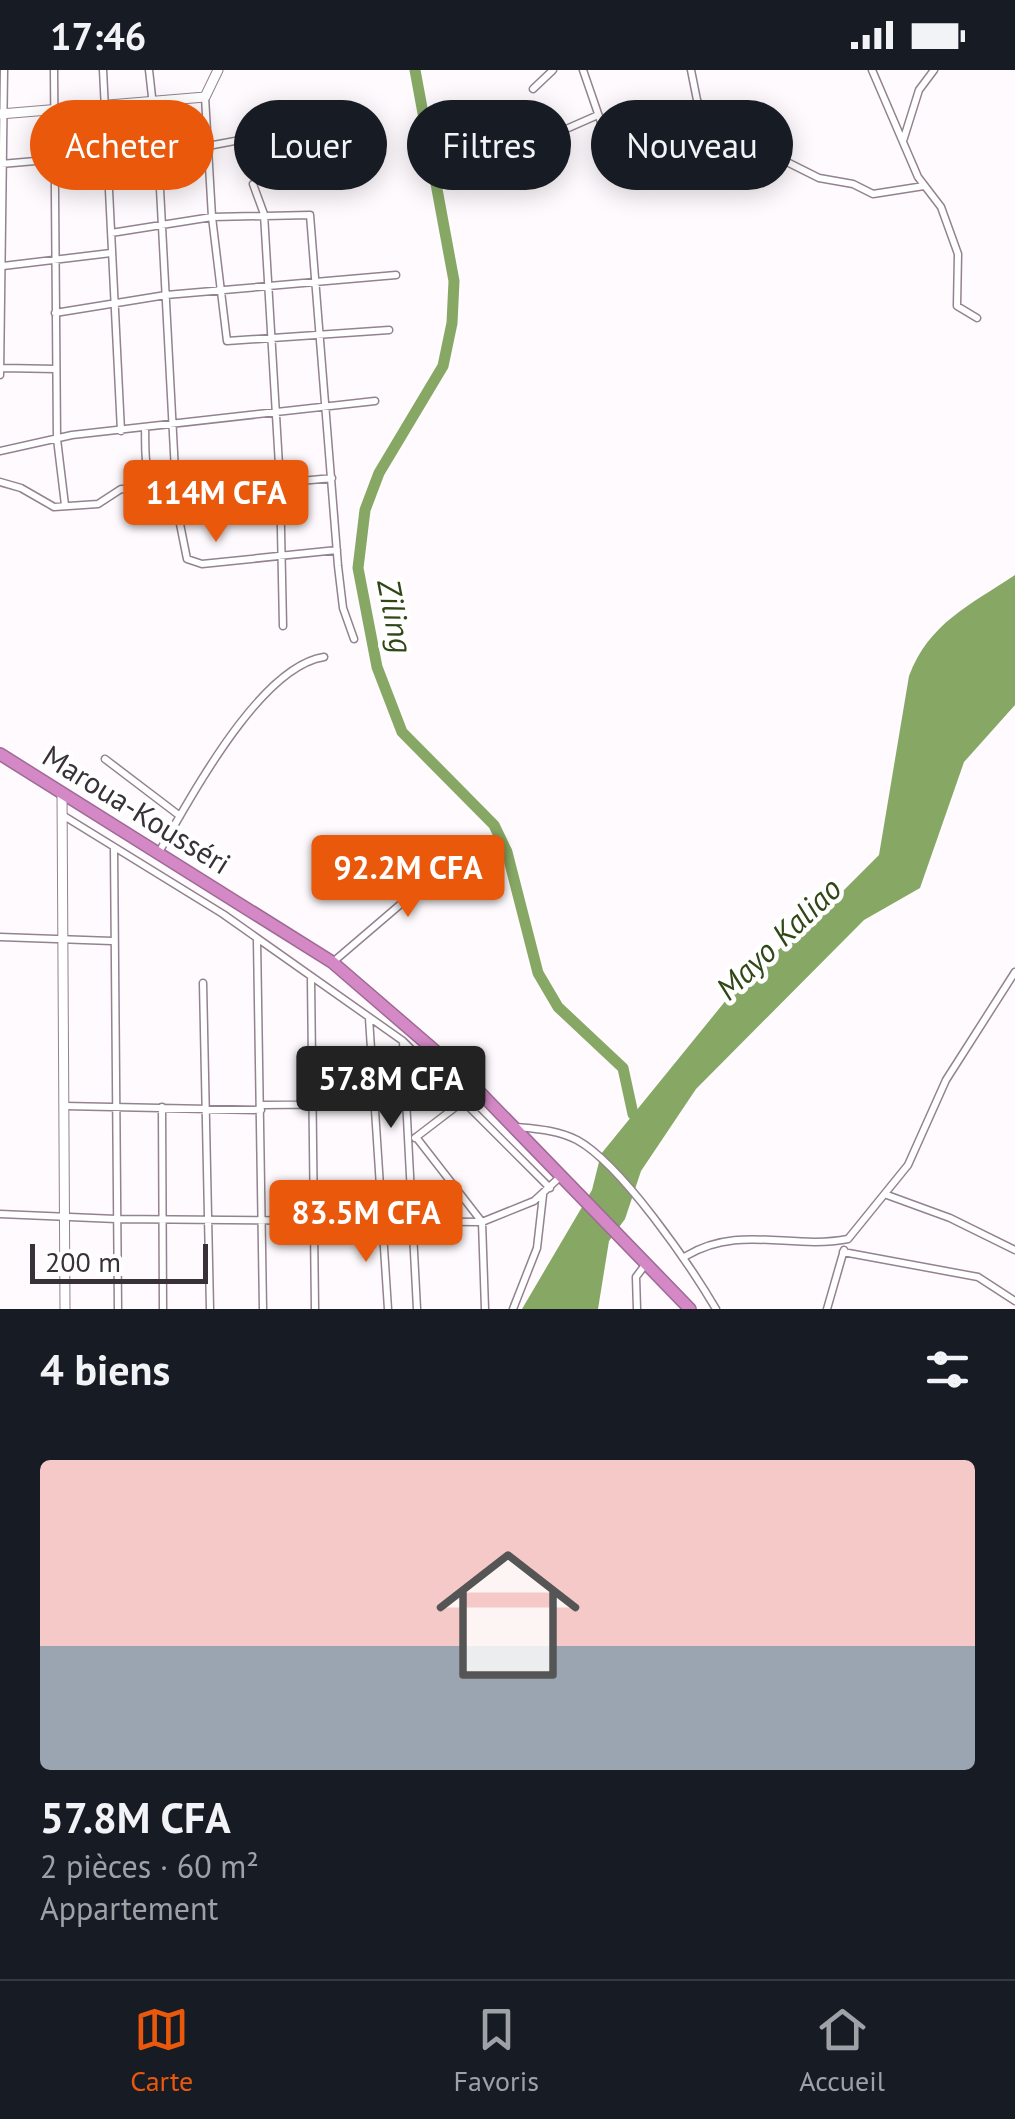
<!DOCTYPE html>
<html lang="fr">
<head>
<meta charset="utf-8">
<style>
  :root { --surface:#171b24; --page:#20242c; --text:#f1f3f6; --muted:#9ea1a6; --line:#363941; --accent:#ea580c }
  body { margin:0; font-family:"PT Sans",sans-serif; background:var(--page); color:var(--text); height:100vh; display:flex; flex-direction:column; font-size:38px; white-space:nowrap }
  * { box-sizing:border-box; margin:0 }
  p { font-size:32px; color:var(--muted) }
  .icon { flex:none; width:55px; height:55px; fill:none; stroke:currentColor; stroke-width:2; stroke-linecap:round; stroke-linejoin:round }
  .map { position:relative; height:1239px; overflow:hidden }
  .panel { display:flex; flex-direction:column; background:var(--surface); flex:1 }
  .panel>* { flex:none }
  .hud { position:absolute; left:30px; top:30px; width:955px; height:90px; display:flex; gap:20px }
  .scale { position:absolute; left:30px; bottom:25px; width:178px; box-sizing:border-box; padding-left:10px; border:5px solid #383137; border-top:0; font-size:28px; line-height:35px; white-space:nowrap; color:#383137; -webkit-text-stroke:8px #fff; paint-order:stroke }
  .price { position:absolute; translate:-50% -85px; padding:0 22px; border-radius:10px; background:var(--accent); color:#fff; font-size:32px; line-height:65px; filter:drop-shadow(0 2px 5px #0008) }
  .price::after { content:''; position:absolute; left:50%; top:60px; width:30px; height:22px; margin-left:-15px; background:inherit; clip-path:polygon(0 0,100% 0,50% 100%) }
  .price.active { background:#222; color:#fff }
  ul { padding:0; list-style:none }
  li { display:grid; align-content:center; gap:20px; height:530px; padding:0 40px }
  li span { display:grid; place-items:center; height:310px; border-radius:10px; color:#555 }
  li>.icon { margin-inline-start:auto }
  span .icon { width:180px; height:180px; fill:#fffc; stroke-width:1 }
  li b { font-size:42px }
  h2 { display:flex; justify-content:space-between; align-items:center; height:120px; padding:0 40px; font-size:42px }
  .pill { padding:0 35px; border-radius:45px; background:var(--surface); box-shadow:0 5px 25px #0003; font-size:35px; line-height:90px }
  .pill.active { background:var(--accent); color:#fff }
  .status { display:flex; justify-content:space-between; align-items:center; height:70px; padding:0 50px; background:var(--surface); direction:ltr }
  .status svg { height:28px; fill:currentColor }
  .tab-bar { display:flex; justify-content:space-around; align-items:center; height:140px; border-top:2px solid var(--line); background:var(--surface); font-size:28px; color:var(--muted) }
  .tab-bar a { display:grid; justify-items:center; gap:5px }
  .tab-bar .active { color:var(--accent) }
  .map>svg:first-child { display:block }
</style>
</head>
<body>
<div class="status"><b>17:46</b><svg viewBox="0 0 49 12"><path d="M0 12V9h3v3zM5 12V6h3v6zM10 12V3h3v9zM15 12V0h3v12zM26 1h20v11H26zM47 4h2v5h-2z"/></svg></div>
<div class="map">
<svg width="1015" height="1239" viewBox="0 0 1015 1239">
  <rect width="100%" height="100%" fill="#fefafd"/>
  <path fill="#86a864" d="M1015,505V635L964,692L920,818L864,850L696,1019L641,1101L625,1149L609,1171L598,1239H522L592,1120L601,1084L740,913L821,843L879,785L909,606C929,553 970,535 1015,505Z"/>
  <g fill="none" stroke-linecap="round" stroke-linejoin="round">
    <path stroke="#86a864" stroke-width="11" d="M415,0L454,211L452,253L443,296L379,403L365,440L358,498L377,597L402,662L494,755L507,782L538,903L558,937L623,998L633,1044"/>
    <g stroke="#93828f" stroke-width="9">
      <path id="street" d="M54,0L57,369L65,435
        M103,0L121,361
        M149,0L158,81L177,439L187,489L202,494L337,480
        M583,0L613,87L625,105L775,86L819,108L853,114L873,124L924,116
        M691,0L697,30L732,90
        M872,0L918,107L941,137L958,184L957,236L977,248
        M533,19L553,0
        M205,27L212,147L227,271L389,260
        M903,71L919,20L934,0
        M523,78L598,45
        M1,94L208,76L299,59
        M253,114L264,144L280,412L283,556
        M111,163L212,147L310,145L338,496L343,538L354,569
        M3,196L111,183
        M55,243L166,225L396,205
        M3,298L56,299
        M0,305L4,0
        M145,357C146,381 141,411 166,424L332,408
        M0,381L72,365L375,331
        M0,412L21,418L54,437L98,434L121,419L157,420
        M105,689L180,746
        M64,746L223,844L403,971L550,1118
        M114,778L118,1239
        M159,782C191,728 259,597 324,587
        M0,867L112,871
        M257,870L263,1239
        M333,892L464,780
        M311,909L315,1239
        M203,913L210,1239
        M369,948L388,1239
        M403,972L417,1239
        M261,1035L372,1034
        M64,1036L261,1040
        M162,1037L163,1239
        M516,1057C537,1059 557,1060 577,1070C621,1094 690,1195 716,1239
        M416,1067L482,1152L485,1239
        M415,1068L462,1032
        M887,1125L950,1148L1015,1180
        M0,1144L116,1149L482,1152L534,1131L560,1107
        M843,1182L978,1207L1015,1231
        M686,1186C739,1154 791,1180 848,1169L908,1095L946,1010L1015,902
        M513,1239L537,1178L543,1125
        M637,1239L636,1207L645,1195
        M827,1239L844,1180"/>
    </g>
    <g stroke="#93828f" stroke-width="11">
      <path id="secondary" d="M0,44L205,27L218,0
        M62,723L65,1239"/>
    </g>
    <g stroke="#9d6a94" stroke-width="14">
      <path id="highway" d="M0,684L332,892L462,1004L690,1239"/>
    </g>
    <use href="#street" stroke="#fff" stroke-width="6"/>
    <use href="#secondary" stroke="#fff" stroke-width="9"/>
    <use href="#highway" stroke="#d489c6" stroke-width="11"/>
  </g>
  <g text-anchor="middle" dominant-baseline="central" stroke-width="9" stroke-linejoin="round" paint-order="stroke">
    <g font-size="30" fill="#383137" stroke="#fff">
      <text transform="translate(137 739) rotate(32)">Maroua-Kousséri</text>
    </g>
    <g font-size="32" font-style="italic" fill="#314717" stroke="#fff">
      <text transform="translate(396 546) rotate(79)">Ziling</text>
      <text transform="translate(778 868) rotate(-44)">Mayo Kaliao</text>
    </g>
  </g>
</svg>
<div class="scale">200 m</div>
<b class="price" style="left:216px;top:475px">114M CFA</b>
<b class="price" style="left:408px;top:850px">92.2M CFA</b>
<b class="price active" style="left:391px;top:1061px">57.8M CFA</b>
<b class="price" style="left:366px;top:1195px">83.5M CFA</b>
<div class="hud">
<a class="pill active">Acheter</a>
<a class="pill">Louer</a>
<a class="pill">Filtres</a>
<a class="pill">Nouveau</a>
</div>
</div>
<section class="panel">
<h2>4 biens<svg class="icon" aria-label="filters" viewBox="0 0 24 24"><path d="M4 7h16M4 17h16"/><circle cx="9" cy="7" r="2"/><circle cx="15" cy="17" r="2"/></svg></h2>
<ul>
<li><span style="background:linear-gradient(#f6c9c9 60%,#9aa5b1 0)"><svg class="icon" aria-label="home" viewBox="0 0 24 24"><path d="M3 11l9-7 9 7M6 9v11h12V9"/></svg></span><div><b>57.8M CFA</b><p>2 pièces · 60 m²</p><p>Appartement</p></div></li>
</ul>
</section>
<nav class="tab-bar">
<a class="active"><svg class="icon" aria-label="map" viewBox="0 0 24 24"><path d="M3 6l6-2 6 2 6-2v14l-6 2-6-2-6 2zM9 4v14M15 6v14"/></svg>Carte</a>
<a><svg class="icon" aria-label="saved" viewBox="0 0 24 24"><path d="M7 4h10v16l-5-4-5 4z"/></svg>Favoris</a>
<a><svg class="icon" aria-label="home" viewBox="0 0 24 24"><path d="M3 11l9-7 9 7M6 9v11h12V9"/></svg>Accueil</a>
</nav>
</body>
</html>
